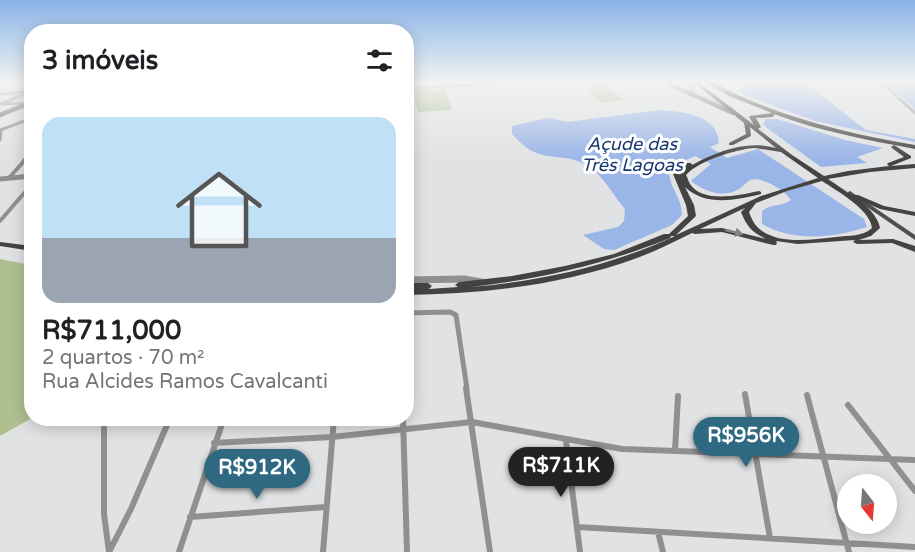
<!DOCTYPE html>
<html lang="pt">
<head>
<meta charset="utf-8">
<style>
  :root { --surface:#fff; --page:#f6f6f6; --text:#202124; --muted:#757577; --accent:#2f6881 }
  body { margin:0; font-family:"Varela Round",sans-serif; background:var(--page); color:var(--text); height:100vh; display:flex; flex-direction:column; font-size:22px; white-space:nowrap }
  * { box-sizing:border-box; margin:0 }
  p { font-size:20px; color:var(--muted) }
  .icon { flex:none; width:33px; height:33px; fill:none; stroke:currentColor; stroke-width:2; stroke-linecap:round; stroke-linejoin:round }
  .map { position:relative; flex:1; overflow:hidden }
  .details { position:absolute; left:24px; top:24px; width:390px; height:402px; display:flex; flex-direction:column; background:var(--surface); border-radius:24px; box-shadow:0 3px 15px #0003 }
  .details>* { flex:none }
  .needle { width:39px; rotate:163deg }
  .buttons { position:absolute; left:837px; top:474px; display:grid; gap:12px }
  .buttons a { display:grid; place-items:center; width:60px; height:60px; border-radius:50%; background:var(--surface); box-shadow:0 3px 15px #0003; font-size:30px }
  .price { position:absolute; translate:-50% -51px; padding:0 14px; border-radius:21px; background:var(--accent); color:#fff; font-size:20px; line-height:39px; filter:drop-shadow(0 2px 3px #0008) }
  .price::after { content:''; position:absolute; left:50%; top:36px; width:18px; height:14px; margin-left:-9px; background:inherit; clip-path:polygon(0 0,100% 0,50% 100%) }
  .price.selected { background:#222; color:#fff }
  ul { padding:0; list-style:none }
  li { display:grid; align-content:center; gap:12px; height:318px; padding:0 18px }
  li span { display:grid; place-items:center; height:186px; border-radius:18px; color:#555 }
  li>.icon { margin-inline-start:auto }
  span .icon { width:108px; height:108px; fill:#fffc; stroke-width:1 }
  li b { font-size:26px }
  h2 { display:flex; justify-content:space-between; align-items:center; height:72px; padding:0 18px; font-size:26px }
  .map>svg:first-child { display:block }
</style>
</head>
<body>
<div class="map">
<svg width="915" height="552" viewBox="0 0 915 552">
  <rect width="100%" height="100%" fill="#e0e2e3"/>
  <path fill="#afbf90" d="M607,85L623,100L601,103L586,87Z
    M445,89L452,110L418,112L413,91Z
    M0,259L31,265L32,418L0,436Z"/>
  <path fill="#9ab5e7" d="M745,82H804L866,130L915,139V142L815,121L740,93V86Z
    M885,82H915V109Z
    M660,110C683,112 717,114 719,143L710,147L727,158L758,149L864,219L867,227C833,238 793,242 762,224V211C772,203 782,207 791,200C785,190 762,176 750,180C746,182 743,187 739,189C723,199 704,191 691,181L711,164L695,156L669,168C668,187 682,197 682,215L672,225L614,250L604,249L583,235L618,227L624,221L625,209C614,196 602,174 588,166C558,148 543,169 512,134V126L548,118L568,122Z
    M766,119H777L845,140L883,148L857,157L867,163L821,167L767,128L763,124Z"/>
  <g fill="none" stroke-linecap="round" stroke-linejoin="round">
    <path stroke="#919090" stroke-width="3" d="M687,82L693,91L691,93
      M714,82L720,86
      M881,82L915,113
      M0,84L19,82
      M406,88L531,82
      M0,94L24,92
      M0,104L32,91
      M3,104L30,103
      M0,130L32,118
      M0,140L1,130
      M23,161L32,151"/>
    <path stroke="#919090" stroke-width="4" d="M9,178L25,160
      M0,221L32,184"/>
    <path stroke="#919090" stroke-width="5" d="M406,313L450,312L456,315L467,389"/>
    <path stroke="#919090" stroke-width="6" d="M466,388L490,552
      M745,394L770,538
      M807,395L849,552
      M848,405L915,491
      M104,418V514L109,552
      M403,418L407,552
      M566,441L580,552
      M214,443L332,437L472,422L622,449L915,460
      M675,451L678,396
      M190,517L326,507
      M578,527L915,547
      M658,532L663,552
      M109,552L131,509L170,418
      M179,552L224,418
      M323,552L334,418"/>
    <path stroke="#919090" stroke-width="5" d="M0,179L32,176"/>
    <path stroke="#919090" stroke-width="7" d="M406,280L464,279L481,282"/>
    <path stroke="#6b6969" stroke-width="4.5" d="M665,82L733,113
      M0,115L32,102"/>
    <path fill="#504e4e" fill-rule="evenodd" d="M850,191L915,235V240L848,194V192Z"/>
    <path fill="#454342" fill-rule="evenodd" d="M693,82H698L754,125L749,117L750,116L772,113L729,96L705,82H711C776,116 844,133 915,145V149C868,140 819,131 774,114V116L772,117L756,118L761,127L758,129L792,155L824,176L848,171L889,166L887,164L888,163L904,157L892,148L891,147L894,145L911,156V158L891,166L915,164V168L870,172L828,179L853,196L854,195H858L884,206L915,212V216L880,209L857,199C867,206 878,216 880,228L871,236L859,240L893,239L915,246V252L892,243L857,244L853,242L855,240L798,244L776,241L777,243L776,245H773L722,232L695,234L692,233C674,242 656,251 637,258C563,285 485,294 406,295V289H410H406V283H428L432,286L429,289L458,287L455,285L459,282L512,276L565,266L614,254L664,234H669L688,216L686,205L673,174L674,173L687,163H691L692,165C719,151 746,140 776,148L750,127L751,136L733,145H729V143L746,134L744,123ZM755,148L781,152L818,178L761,196L676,235L696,216L694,205L685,187C706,207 736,200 761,194V192L759,191C740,195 703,204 690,184C688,181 688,178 686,175C698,161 736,149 755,148ZM822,181C837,191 870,209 872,228C862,237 849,235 836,237C813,239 783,245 762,231C755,226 752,220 749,212L756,203L787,191ZM745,208L741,212C747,227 752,232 766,239L722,228L700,229ZM671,236H675C610,266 542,281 471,287C540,279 606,264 670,238Z
      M0,242L32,246V251L0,246Z"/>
  </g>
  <defs><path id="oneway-solid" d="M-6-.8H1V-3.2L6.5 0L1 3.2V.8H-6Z" transform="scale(1.5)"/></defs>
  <use fill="#868584" href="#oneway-solid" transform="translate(734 232) rotate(13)"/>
  <linearGradient id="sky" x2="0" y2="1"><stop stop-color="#89b4e8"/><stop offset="0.51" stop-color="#f1f2f2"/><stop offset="1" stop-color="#f1f2f2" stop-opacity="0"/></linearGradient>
  <rect width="915" height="160" fill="url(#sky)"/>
  <g text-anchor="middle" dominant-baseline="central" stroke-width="6" stroke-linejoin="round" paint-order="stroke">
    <g font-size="18" font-style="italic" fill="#1a3872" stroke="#fff">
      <text x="632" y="144">Açude das<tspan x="632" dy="21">Três Lagoas</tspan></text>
    </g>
  </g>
</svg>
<div class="buttons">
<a><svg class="needle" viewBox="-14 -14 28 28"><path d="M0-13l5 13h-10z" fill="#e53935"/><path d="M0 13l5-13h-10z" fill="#757577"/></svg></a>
</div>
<b class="price" style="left:746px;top:468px">R$956K</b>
<b class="price selected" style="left:561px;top:498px">R$711K</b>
<b class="price" style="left:257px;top:500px">R$912K</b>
<section class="details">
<h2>3 imóveis<svg class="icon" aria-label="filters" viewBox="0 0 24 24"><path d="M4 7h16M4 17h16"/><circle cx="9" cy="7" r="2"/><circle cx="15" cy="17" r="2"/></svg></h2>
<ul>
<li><span style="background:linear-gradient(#bfe0f5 65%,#9aa5b1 0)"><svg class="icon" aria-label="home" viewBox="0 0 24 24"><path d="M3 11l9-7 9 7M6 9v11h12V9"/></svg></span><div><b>R$711,000</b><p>2 quartos · 70 m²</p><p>Rua Alcides Ramos Cavalcanti</p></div></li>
</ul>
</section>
</div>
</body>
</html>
